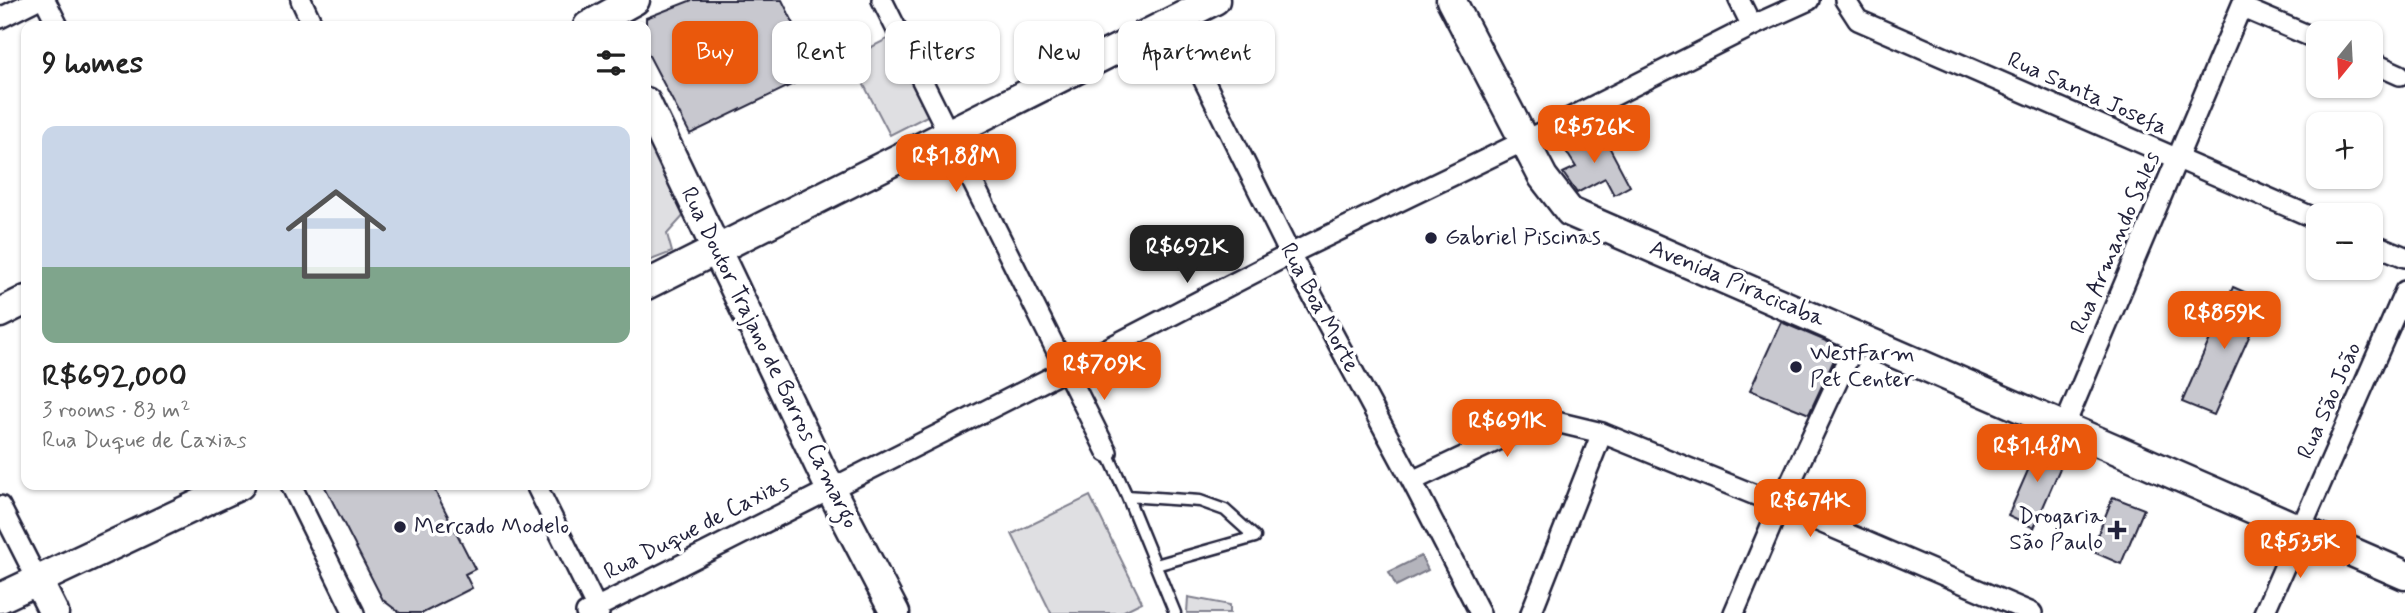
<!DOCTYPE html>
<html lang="en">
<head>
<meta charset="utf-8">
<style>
  :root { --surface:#fff; --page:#f2f2f2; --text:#222; --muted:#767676; --accent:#ea580c }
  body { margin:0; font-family:Mynerve,sans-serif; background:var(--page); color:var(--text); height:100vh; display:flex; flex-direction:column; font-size:26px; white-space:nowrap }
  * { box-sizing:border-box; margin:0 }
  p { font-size:23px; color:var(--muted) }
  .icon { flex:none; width:38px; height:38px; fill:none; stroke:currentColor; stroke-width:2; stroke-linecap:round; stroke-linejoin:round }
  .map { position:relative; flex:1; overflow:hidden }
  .drawer { position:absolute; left:21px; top:21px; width:630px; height:469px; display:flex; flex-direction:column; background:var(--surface); border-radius:14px; box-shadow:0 2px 5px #0004 }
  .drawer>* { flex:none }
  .banner { position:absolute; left:672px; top:21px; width:665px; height:63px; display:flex; gap:14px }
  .needle { width:46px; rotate:198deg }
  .buttons { position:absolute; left:2306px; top:21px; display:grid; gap:14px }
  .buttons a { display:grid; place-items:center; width:77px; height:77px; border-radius:14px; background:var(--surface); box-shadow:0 2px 5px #0004; font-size:35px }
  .price { position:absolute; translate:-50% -60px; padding:0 16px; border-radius:14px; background:var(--accent); color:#fff; font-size:23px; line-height:46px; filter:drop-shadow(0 2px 4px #0008) }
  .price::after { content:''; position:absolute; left:50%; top:42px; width:21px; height:16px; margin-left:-10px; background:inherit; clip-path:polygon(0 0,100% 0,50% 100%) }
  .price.active { background:#222; color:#fff }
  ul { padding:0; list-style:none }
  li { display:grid; align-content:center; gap:14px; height:371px; padding:0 21px }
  li span { display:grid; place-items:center; height:217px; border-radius:14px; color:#555 }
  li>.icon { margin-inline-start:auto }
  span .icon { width:126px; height:126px; fill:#fffc; stroke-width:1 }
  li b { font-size:30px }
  h2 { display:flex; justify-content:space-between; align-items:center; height:84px; padding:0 21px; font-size:30px }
  .tag { padding:0 24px; border-radius:14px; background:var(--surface); box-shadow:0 2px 5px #0004; font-size:24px; line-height:63px }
  .tag.active { background:var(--accent); color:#fff }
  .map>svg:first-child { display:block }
</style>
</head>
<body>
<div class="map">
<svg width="2405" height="613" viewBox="0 0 2405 613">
  <rect width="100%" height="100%" fill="#fff"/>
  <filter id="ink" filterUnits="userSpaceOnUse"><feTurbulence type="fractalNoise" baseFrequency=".0143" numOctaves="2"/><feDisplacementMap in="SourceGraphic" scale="14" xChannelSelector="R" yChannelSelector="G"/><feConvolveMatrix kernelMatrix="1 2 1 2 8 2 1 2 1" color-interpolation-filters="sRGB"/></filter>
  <g filter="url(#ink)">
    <path fill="#dfdfe2" stroke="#80808e" stroke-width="2" d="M889,38L929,115L890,135L850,58Z
      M646,130L686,213L667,234L672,252L646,262Z
      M1090,496L1142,602L1120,613H1051L1012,534Z
      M1188,597L1230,605V613H1187Z"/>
    <path fill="#b4b4bc" stroke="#7a7a88" stroke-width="2" d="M1421,556L1428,570L1396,586L1389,572Z"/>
    <path fill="#c8c8cf" stroke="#22223b" stroke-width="2" d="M692,0H782L818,72L690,134L646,50V18Z
      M1588,133L1593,145L1605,139L1630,186L1614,195L1605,178L1577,193L1563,173L1576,167L1562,145Z
      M2233,287L2265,301L2214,415L2182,402Z
      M1781,322L1840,347L1809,414L1750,390Z
      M2043,436L2056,441L2059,446L2054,454L2064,459L2034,528L2008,516Z
      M324,485H432L475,569L465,574L472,588L423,613H400L383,600Z
      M2113,497L2144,509L2121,564L2091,551Z"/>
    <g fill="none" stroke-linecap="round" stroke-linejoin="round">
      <g stroke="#22223b" stroke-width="15">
        <path id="lane" d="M1107,452L1127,496L1175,613
          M1127,496L1200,501L1225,510L1255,537
          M1156,565L1255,537"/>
      </g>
      <g stroke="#22223b" stroke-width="24">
        <path id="street" d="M45,0L58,26
          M301,0L313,26
          M882,0L1107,452
          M1739,0L1752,26
          M1845,0L1858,20L2319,220
          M2241,7L2319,40
          M0,18L36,0
          M1174,20L1290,254L1412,481L1480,613
          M2371,62L2400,75
          M2371,243L2405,257
          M2064,427L2244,0
          M1412,481L1526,427L1556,422L1602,433L1780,505L2032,613
          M291,485L354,613
          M536,485L599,613
          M0,506L37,579
          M586,613L1066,370L1290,254L1524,141L1752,26L1809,0
          M1531,613L1602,433
          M1734,613L1780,505L1858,337
          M2264,613L2405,291"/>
      </g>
      <g stroke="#22223b" stroke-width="33">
        <path id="secondary" d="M1451,0L1543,177L1570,212L2405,575
          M588,26L635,0
          M646,102L830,488L895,613
          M646,285L1215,0
          M0,313L26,300
          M37,579L54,613
          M0,598L240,485"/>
      </g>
      <use href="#lane" stroke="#fff" stroke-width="10"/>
      <use href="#street" stroke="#fff" stroke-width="19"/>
      <use href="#secondary" stroke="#fff" stroke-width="28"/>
    </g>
  </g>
  <g fill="#22223b" stroke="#fff" stroke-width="2.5">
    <circle cx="1431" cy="238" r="7"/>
    <circle cx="1796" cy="367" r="7"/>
    <circle cx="400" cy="527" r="7"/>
    <path d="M2113.5 519.5h7v7h7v7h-7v7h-7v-7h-7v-7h7z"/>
  </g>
  <g text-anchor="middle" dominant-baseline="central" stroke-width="7" stroke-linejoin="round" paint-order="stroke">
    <g font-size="23" fill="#22223b" stroke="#fff">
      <text transform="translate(2087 94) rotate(24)">Rua Santa Josefa</text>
      <text transform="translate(2116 243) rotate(-67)">Rua Armando Sales</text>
      <text transform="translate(1737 284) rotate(23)">Avenida Piracicaba</text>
      <text transform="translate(1319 308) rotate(62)">Rua Boa Morte</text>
      <text transform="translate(769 358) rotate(64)">Rua Doutor Trajano de Barros Camargo</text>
      <text transform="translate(2330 401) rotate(-66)">Rua São João</text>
      <text transform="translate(697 528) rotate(-27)">Rua Duque de Caxias</text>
    </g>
    <g font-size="23" fill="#22223b" stroke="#fff" text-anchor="start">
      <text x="1445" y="238">Gabriel Piscinas</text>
      <text x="1810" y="354">WestFarm<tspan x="1810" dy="26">Pet Center</tspan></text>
      <text x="2103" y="517" text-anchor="end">Drogaria<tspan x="2103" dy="26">São Paulo</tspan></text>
      <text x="414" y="527">Mercado Modelo</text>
    </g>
  </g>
</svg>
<div class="buttons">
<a><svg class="needle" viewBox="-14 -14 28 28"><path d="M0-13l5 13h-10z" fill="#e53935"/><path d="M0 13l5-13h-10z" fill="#767676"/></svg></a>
<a>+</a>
<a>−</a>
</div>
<b class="price" style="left:1594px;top:165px">R$526K</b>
<b class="price" style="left:956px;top:194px">R$1.88M</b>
<b class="price active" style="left:1187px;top:285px">R$692K</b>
<b class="price" style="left:2224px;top:351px">R$859K</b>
<b class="price" style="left:1104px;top:402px">R$709K</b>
<b class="price" style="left:1507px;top:459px">R$691K</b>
<b class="price" style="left:2037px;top:484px">R$1.48M</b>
<b class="price" style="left:1810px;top:539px">R$674K</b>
<b class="price" style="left:2300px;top:580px">R$535K</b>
<div class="banner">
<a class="tag active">Buy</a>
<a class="tag">Rent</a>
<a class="tag">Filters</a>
<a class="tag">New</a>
<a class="tag">Apartment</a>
</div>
<section class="drawer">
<h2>9 homes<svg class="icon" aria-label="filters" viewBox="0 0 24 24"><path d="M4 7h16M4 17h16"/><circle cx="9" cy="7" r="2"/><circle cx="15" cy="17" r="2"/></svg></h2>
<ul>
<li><span style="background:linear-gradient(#c9d6e8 65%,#7fa58c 0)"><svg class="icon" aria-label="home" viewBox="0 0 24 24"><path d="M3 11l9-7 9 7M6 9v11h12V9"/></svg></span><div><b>R$692,000</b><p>3 rooms · 83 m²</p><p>Rua Duque de Caxias</p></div></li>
</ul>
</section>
</div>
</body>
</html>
